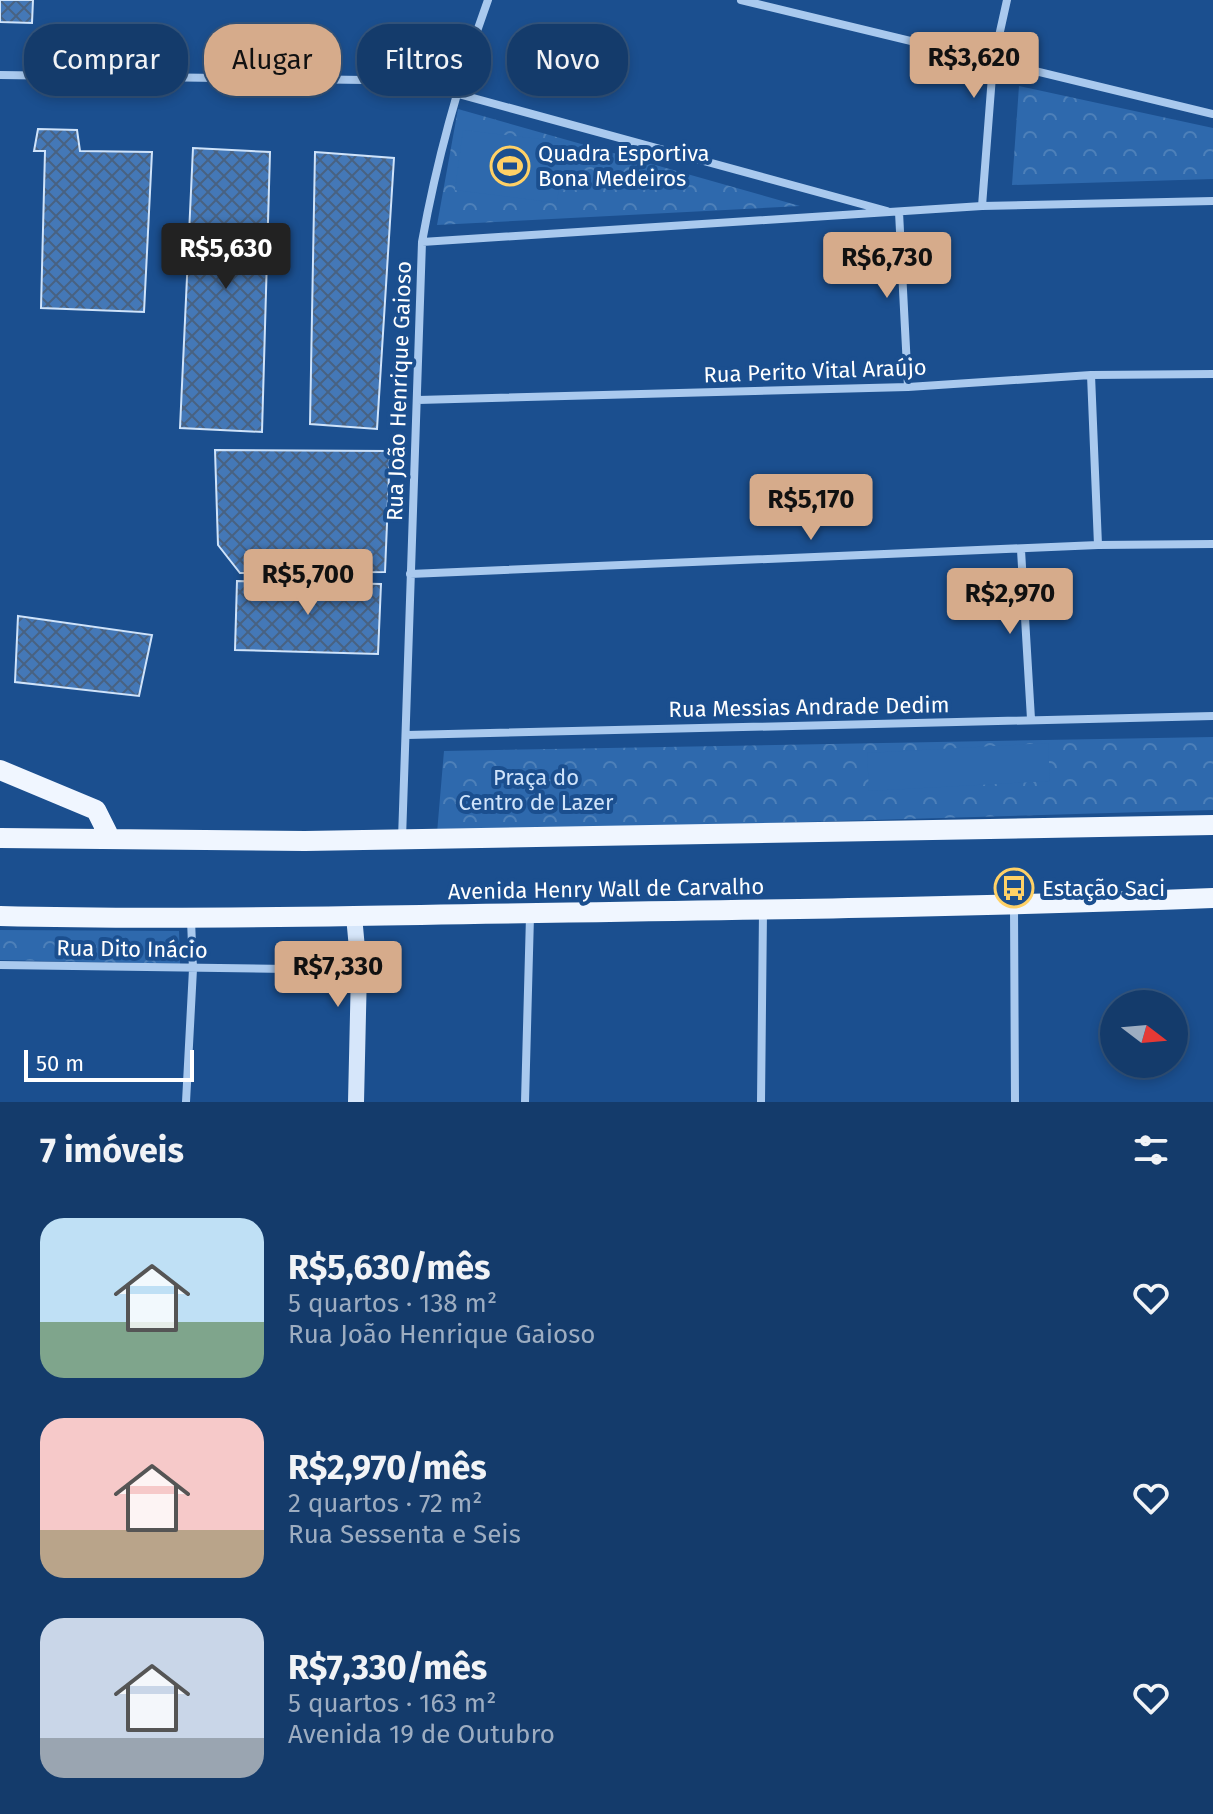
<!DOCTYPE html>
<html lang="pt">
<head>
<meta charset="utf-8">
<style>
  :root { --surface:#143b6b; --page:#214673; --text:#f1f3f6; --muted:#9dadc1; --line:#33557e; --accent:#d6ab8b }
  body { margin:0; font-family:"Fira Sans",sans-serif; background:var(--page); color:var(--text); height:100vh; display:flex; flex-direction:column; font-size:30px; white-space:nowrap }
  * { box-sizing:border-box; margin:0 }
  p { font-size:26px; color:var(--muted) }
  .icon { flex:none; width:44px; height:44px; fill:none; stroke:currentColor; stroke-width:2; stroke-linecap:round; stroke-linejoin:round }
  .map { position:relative; height:1102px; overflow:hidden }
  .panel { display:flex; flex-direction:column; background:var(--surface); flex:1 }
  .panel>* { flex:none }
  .banner { position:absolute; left:24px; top:24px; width:800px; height:72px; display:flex; gap:16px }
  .needle { width:52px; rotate:106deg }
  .controls { position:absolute; left:1100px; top:990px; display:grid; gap:16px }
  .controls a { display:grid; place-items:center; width:88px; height:88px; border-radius:50%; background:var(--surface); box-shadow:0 4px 12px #0003,0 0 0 2px var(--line); font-size:40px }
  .scale { position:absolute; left:24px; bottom:20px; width:170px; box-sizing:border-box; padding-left:8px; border:4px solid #fff; border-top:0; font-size:22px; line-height:28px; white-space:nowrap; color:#fff; -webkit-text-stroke:6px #1b4f8f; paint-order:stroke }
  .price { position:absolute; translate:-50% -68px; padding:0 18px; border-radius:8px; background:var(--accent); color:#111; font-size:26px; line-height:52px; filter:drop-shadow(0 2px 4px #0008) }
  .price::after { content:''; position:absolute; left:50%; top:48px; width:24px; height:18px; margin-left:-12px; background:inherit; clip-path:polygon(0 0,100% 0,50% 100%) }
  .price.active { background:#222; color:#fff }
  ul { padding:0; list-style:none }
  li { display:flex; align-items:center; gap:24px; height:200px; padding:0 40px }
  li span { display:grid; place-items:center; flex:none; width:224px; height:160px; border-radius:24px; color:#555 }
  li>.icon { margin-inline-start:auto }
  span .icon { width:96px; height:96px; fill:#fffc; stroke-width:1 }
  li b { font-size:34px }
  h2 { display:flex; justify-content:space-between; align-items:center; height:96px; padding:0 40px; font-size:34px }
  .chip { padding:0 28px; border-radius:32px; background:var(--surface); box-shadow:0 4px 12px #0003,0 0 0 2px var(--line); font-size:28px; line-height:72px }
  .chip.active { background:var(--accent); color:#111 }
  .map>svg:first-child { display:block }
</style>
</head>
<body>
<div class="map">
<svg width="1213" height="1102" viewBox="0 0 1213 1102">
  <defs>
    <pattern id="park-crowns" width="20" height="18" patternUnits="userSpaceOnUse" patternTransform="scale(2)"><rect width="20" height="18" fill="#2e69ad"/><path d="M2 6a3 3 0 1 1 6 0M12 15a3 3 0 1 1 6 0" fill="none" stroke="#4d80b9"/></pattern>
    <pattern id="building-cross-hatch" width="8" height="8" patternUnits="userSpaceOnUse" patternTransform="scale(2)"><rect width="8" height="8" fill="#4478b7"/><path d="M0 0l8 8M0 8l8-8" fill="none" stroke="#486282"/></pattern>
  </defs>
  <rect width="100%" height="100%" fill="#1b4f8f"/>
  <path fill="url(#park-crowns)" d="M1019,86L1213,128V179L1012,185Z
    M458,109L800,206L437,225Z
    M1213,737V810L437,833L444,751Z
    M0,930L179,931L180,964L0,960Z"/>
  <path fill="#2e69ad" d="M463,130L564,142L557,203L455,190Z
    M1048,743L1050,781L869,791L867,753Z"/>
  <path fill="url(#building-cross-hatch)" stroke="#cfe3fa" stroke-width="2" d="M0,0H33L32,23L0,22Z
    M38,129L77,130L80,151L152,152L144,312L41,308L45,151H34Z
    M193,148L270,152L262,432L180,428Z
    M315,152L394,158L377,429L310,424Z
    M215,450L390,451L385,572L240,573L218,545Z
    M237,581L381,584L378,654L235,650Z
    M18,616L152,635L139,696L15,682Z"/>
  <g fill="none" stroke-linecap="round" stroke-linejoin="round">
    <path stroke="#a9c9ee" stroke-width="8" d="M741,0L1213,114
      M0,75L365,80L422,84L887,211
      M982,206L993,63L1007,0
      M899,212L908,387
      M422,242L982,206L1213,201
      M1091,375L1098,545
      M418,400L908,387L1091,375L1213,374
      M1021,550L1031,719
      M410,574L1098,545L1213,544
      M407,735L1213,716
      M402,839L422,242C437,158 459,80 488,0
      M1014,907L1015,1102
      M0,965L359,970
      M186,1102L193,969L191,920
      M525,1102L530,916
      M761,1102L763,911"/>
    <path stroke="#d6e6fa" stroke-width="16" d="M354,916L359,970L356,1102"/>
    <path stroke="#f0f6ff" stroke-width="20" d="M0,770L96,810L110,838
      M0,838L305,841L1213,825
      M0,916C118,919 235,918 354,916C640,911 926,909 1213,898"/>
  </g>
  <defs>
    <g id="stadium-ring" transform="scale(2)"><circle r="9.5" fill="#1b4f8f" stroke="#ffd166" stroke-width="1.5"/><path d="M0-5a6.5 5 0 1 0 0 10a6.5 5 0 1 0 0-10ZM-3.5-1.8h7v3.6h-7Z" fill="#ffd166"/></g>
    <g id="bus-ring" transform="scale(2)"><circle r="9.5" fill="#1b4f8f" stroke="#ffd166" stroke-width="1.5"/><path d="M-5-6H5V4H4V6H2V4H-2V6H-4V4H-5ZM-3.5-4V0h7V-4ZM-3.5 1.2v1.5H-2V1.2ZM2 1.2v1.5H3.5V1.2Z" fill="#ffd166"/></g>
  </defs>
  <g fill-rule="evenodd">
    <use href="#stadium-ring" x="510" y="166"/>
    <use href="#bus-ring" x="1014" y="888"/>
  </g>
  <g text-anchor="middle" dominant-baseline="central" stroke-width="8" stroke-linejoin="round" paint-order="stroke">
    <g font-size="22" fill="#fff" stroke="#1b4f8f" text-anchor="start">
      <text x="538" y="153">Quadra Esportiva<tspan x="538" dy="25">Bona Medeiros</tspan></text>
      <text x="1042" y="888">Estação Saci</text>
    </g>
    <g font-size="22" fill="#fff" stroke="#1b4f8f">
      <text transform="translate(815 371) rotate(-2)">Rua Perito Vital Araújo</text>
      <text transform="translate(399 391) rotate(-88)">Rua João Henrique Gaioso</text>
      <text transform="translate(809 707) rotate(-1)">Rua Messias Andrade Dedim</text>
      <text transform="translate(606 889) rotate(-1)">Avenida Henry Wall de Carvalho</text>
      <text transform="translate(132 949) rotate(1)">Rua Dito Inácio</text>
    </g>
    <g font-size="22" fill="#cfe3fa" stroke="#1b4f8f">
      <text x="536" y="777">Praça do<tspan x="536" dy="25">Centro de Lazer</tspan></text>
    </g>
  </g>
</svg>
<div class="controls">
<a><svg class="needle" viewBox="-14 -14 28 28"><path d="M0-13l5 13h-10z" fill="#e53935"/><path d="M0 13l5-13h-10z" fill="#9dadc1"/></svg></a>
</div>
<div class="scale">50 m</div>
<b class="price" style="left:974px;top:100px">R$3,620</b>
<b class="price active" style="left:226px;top:291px">R$5,630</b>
<b class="price" style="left:887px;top:300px">R$6,730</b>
<b class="price" style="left:811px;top:542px">R$5,170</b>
<b class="price" style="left:308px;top:617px">R$5,700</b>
<b class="price" style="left:1010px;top:636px">R$2,970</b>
<b class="price" style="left:338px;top:1009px">R$7,330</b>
<div class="banner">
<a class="chip">Comprar</a>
<a class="chip active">Alugar</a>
<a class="chip">Filtros</a>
<a class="chip">Novo</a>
</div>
</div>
<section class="panel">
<h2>7 imóveis<svg class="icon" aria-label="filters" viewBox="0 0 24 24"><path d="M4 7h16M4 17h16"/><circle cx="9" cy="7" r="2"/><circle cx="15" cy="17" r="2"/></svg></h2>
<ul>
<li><span style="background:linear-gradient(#bfe0f5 65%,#7fa58c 0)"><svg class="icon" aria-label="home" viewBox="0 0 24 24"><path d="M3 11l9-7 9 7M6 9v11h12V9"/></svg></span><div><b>R$5,630/mês</b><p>5 quartos · 138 m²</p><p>Rua João Henrique Gaioso</p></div><svg class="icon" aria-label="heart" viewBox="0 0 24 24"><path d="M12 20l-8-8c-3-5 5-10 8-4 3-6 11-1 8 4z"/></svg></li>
<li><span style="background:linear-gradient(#f6c9c9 70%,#b9a48a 0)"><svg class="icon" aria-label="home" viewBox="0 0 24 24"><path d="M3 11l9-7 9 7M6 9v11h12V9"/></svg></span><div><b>R$2,970/mês</b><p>2 quartos · 72 m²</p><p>Rua Sessenta e Seis</p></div><svg class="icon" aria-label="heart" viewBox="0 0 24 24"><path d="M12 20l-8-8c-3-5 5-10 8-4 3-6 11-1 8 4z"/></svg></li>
<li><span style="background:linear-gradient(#c9d6e8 75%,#9aa5b1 0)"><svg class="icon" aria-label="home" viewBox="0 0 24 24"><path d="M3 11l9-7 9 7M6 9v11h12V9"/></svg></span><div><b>R$7,330/mês</b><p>5 quartos · 163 m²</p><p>Avenida 19 de Outubro</p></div><svg class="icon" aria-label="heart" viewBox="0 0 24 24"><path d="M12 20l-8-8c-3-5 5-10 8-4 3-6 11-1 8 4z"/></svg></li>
</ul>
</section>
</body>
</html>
